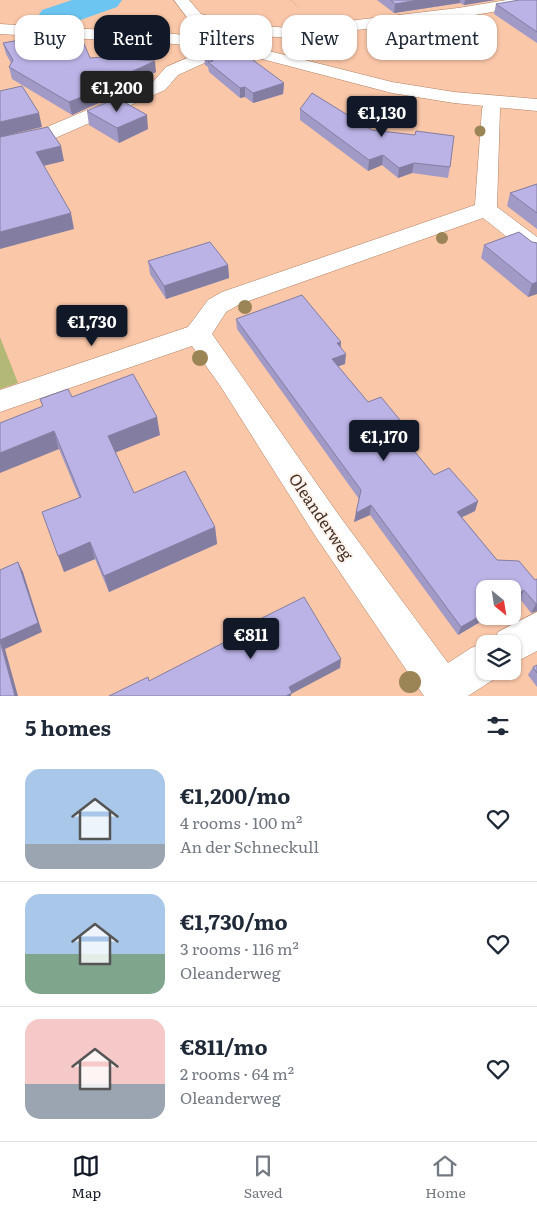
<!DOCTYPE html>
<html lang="en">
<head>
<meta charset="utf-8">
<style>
  :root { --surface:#fff; --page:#f6f6f7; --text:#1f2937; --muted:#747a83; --line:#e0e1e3; --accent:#111827 }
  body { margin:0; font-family:Literata,serif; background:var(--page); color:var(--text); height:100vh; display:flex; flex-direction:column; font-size:19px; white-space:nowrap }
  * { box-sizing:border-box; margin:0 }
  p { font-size:16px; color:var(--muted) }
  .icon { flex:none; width:28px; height:28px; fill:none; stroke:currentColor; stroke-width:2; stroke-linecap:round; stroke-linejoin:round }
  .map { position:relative; height:696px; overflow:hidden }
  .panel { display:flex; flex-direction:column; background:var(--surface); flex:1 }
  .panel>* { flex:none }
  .hud { position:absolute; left:15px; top:15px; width:508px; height:45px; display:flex; gap:10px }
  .needle { width:32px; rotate:150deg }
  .buttons { position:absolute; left:476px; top:580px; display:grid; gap:10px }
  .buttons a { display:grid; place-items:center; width:45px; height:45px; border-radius:10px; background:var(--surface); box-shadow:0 1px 4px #0004; font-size:25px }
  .price { position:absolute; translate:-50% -42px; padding:0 11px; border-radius:5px; background:var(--accent); color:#fff; font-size:16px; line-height:32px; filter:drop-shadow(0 1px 2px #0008) }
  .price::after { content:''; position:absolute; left:50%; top:30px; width:15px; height:11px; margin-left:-8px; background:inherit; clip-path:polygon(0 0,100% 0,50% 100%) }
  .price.on { background:#222; color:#fff }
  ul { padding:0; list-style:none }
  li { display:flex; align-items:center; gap:15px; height:125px; padding:0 25px }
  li+li { border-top:1px solid var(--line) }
  li span { display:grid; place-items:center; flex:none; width:140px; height:100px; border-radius:15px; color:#555 }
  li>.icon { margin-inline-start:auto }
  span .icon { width:60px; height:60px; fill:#fffc; stroke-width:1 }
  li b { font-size:21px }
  h2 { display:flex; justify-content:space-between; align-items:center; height:60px; padding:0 25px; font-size:21px }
  .pill { padding:0 18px; border-radius:15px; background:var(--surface); box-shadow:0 1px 4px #0004; font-size:18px; line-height:45px }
  .pill.on { background:var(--accent); color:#fff }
  .tabs { display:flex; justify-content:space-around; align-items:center; height:70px; border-top:1px solid var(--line); background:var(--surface); font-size:14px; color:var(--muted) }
  .tabs a { display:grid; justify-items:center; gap:2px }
  .tabs .on { color:var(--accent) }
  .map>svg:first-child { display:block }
</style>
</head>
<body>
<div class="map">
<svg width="537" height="696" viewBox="0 0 537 696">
  <rect width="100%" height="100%" fill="#fac7a9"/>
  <path fill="#b4b877" d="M0,337L18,383L0,389Z"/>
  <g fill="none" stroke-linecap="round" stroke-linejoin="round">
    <path fill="#6cc5f0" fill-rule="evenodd" d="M72,0H122L117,7L55,29L42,26L37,18L42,10Z"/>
    <g stroke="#b08165" stroke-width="1">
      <path id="minor" d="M174,0H189L201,14L239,24L289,28L458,8L507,0H537V4L458,18L289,38L238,34L189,20Z
        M227,41L233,42L235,46L233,50L178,75L165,90L53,139L0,151V139L40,130L153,82L166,67Z
        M493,96L500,98L502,102L500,109L497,207L537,237V256L529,254L483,218L240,304L226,312L212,334L338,514L448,663L471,648L485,643L488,644H485V671H501L499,676L468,696H424L314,534L221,387L192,346L0,412V390L188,327L208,300L222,292L475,205L482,109L486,98Z
        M537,612V651L512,664V644H493L498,632Z"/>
    </g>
    <g stroke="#b08165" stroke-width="1">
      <path id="tertiary" d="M0,24L175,34L213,39L265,50L392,82L454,92L537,99V111L454,103L392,93L262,59L213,49L175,44L0,34Z"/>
    </g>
    <path stroke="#bf967e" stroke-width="2" stroke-dasharray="0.5 2.5" stroke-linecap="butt" d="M291,0L300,8"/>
    <use href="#minor" fill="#fff" fill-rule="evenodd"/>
    <use href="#tertiary" fill="#fff" fill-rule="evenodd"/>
  </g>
  <g fill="#9b8455">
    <circle cx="480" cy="131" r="5.5"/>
    <circle cx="442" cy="238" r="6"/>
    <circle cx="245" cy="307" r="7"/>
    <circle cx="200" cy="358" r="8"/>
    <circle cx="410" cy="682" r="11"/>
  </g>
  <path fill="#a19ac6" d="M377,0H495L464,5L460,3L394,13Z
    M537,0V43L494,14L496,4Z
    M3,43L90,58L156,72L101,98V102L72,115L12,79L9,67L11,63L6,54Z
    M204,55L284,83L283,94L253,103L245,97L240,98L209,72L208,67L205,65Z
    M300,109L372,130L450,167L448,178L412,173L398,178L382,165L368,171L300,120Z
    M87,111L148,129L119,143L89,125Z
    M537,184V229L507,206L510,193Z
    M532,242L537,243V294L528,297L481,258L484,245Z
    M148,261L228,265L229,278L166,299L150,274Z
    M236,319L341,342V348L345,364L338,366L368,402L398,430L397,431L434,475L478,501L475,511L462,517L497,560L535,580L537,579V611L531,613L520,599L458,635L370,515L354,522L359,499L237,329Z
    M72,397L160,435L115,452L134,493L215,527L217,544L109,592L95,559L64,572L79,497L59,449L40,399Z
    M537,665V687L528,675L533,667Z"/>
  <path fill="#837da1" d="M418,0H460V3L394,13L395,4Z
    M465,0H495L464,5Z
    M155,61L156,72L101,98V102L72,115L69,102L96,88Z
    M284,83L283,94L253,103V93Z
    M245,87V97L240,98V88Z
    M39,113L42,127L0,137V122Z
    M147,115L148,129L119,143L117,128Z
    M61,146L64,161L39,167L36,152Z
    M383,155L382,165L368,171L369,160Z
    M414,163L412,173L398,178L399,168Z
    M71,213L74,229L0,249V232Z
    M228,265L229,278L166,299L164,286Z
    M537,282V294L528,297L532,284Z
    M341,342L340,352L337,343Z
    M346,354L345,364L331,369L332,359Z
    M157,417L160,435L112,454L108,436Z
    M400,420L398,430L390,434L392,424Z
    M54,431L59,449L0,473V453Z
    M478,501L475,511L454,521L457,512Z
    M371,505L370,515L354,522L356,513Z
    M215,527L217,544L109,592L104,576Z
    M90,542L95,559L64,572L58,556Z
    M18,562L23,572L42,632L5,649L18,696H15L0,640Z
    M524,590L520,599L512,603V597Z
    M536,604H537V611L531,613Z
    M485,613V616H490L458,635L461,627Z
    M341,659L340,668L291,694V696H286L289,687Z"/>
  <path fill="#bbb3e6" stroke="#837da1" d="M391,0H418L395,4Z
    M519,0H537V32L496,4Z
    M43,36L82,39L90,58L103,57L155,61L96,88L99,90L69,102L9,67L13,60L3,43Z
    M228,44L234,46L284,83L253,93L245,87L240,88L208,62L213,61L204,55Z
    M22,86L39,113L0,122V91Z
    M312,93L372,130L415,135L416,131L454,136L450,167L414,163L399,168L383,155L369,160L300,109Z
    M117,98L147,115L117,128L87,111Z
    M48,127L61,146L36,152L71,213L0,232V137Z
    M537,184V213L510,193Z
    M519,232L532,242L537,243V282L532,284L484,245Z
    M210,242L228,265L164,286L148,261Z
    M302,295L341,342L337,343L346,354L332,359L368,402L381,397L400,420L392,424L434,475L449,468L478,501L457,512L497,560L519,561L535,580L537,579V604H536L524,590L512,597V589H485V613L461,627L371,505L356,513L361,490L236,319Z
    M133,374L157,417L108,436L134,493L185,471L215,527L104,576L90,542L58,556L42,512L81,497L54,431L0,453V423L43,406L40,399L68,389L72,397Z
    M18,562L38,623L0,640V570Z
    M304,597L341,659L289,687L292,693L286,696H109L148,677L149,681L254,627L252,623Z
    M0,641L15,696H0Z
    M537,665V673L533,667Z"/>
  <g text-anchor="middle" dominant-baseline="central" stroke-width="4" stroke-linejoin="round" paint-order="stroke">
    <g font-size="16" fill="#463226" stroke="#fdf2ec">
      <text transform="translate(322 516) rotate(56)">Oleanderweg</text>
    </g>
  </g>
</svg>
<div class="buttons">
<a><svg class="needle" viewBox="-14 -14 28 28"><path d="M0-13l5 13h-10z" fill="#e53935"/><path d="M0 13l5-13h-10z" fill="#747a83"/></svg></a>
<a><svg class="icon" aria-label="layers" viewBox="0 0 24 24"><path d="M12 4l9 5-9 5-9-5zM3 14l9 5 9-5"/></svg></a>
</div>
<b class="price on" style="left:117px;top:113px">€1,200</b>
<b class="price" style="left:382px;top:138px">€1,130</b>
<b class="price" style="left:92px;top:347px">€1,730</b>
<b class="price" style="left:384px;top:462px">€1,170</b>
<b class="price" style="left:251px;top:660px">€811</b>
<div class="hud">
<a class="pill">Buy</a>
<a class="pill on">Rent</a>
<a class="pill">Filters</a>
<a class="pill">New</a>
<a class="pill">Apartment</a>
</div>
</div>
<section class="panel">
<h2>5 homes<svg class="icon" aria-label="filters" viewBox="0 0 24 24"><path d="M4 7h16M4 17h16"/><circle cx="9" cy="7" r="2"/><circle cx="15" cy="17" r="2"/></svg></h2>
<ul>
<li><span style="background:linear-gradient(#a9c7e8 75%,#9aa5b1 0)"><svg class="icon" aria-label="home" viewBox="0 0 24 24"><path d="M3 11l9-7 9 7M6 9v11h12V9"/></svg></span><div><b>€1,200/mo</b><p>4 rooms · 100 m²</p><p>An der Schneckull</p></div><svg class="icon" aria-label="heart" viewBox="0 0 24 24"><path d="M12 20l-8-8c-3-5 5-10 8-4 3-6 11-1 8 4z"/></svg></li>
<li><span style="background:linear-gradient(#a9c7e8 60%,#7fa58c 0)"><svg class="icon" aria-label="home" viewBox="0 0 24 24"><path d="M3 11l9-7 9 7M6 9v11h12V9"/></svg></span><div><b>€1,730/mo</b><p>3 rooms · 116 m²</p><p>Oleanderweg</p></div><svg class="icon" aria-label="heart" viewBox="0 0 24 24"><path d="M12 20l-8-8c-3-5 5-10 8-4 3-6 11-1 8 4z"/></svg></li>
<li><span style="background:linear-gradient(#f6c9c9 65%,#9aa5b1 0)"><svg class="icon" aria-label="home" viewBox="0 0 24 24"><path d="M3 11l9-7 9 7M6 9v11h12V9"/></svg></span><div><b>€811/mo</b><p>2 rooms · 64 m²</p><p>Oleanderweg</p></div><svg class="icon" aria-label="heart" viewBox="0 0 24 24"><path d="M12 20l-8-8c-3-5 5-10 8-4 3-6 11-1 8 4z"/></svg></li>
</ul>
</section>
<nav class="tabs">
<a class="on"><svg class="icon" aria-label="map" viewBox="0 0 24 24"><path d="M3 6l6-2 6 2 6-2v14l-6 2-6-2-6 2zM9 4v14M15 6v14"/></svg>Map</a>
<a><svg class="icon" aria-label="saved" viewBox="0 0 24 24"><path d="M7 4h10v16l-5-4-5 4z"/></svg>Saved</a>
<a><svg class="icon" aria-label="home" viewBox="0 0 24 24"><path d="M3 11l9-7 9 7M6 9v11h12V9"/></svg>Home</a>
</nav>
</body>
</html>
